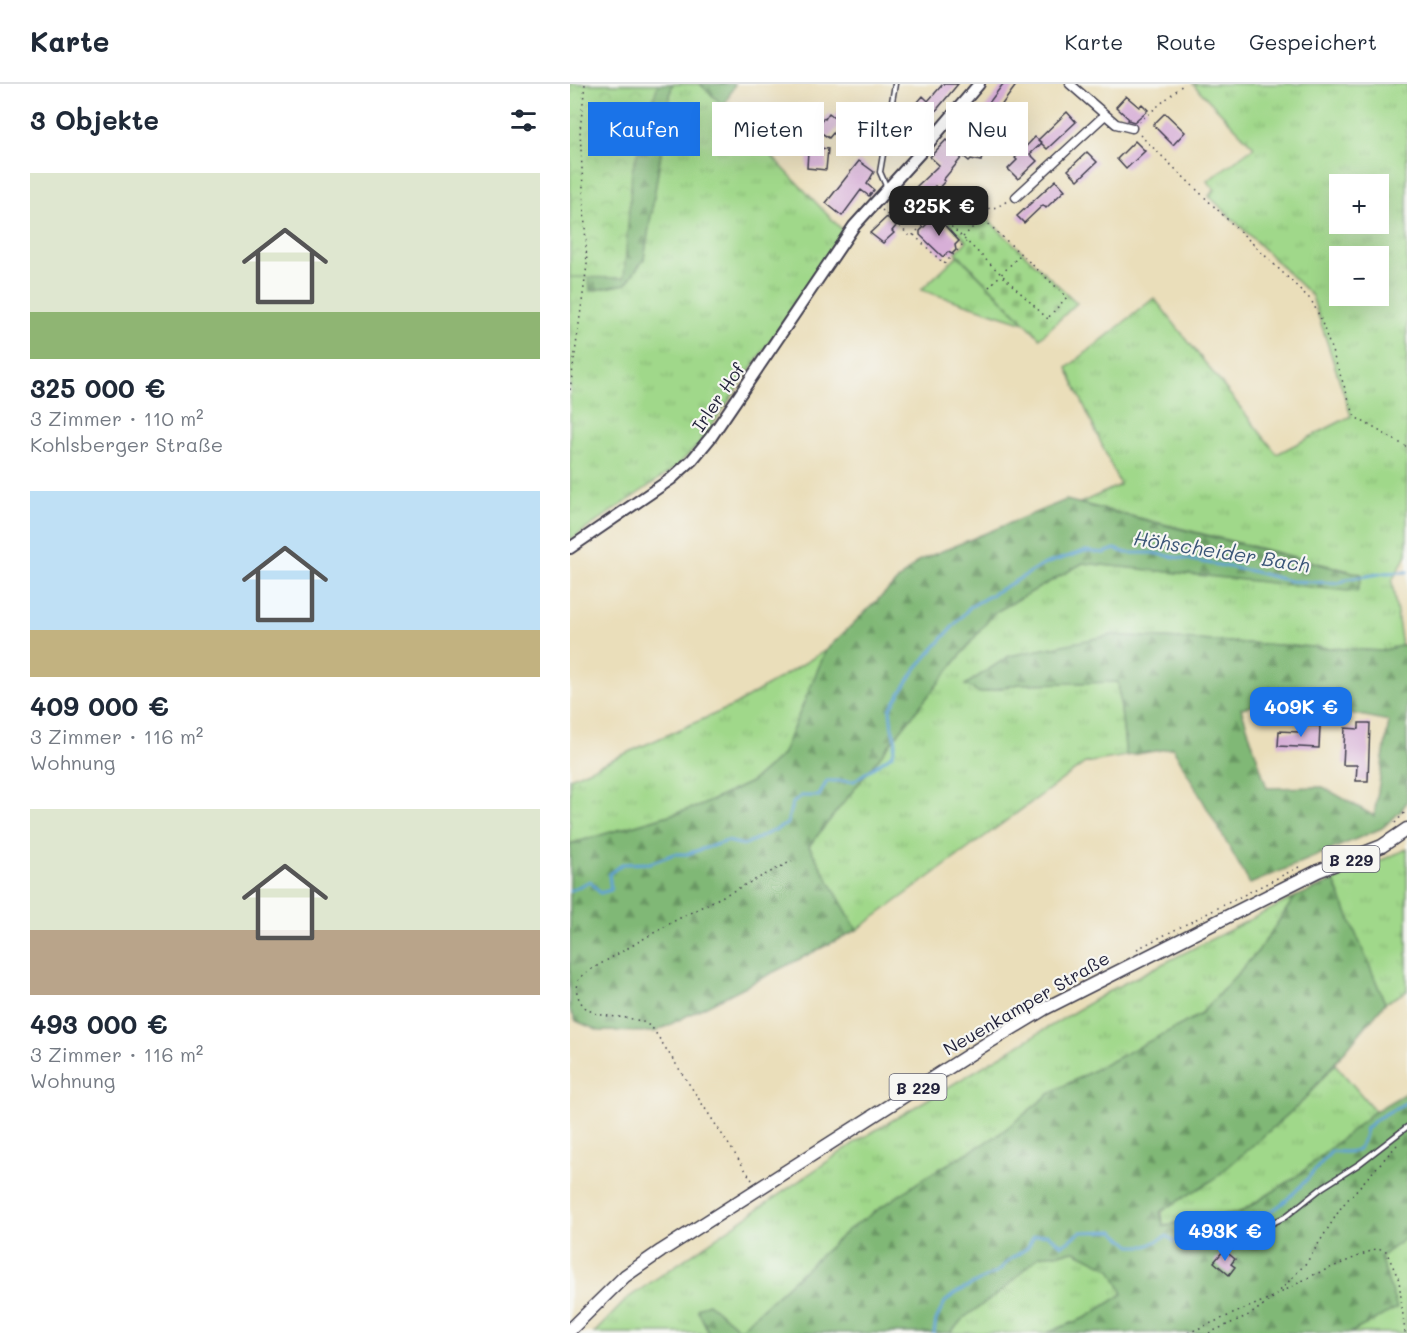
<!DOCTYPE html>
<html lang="de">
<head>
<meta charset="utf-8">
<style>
  :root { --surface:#fff; --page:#f2f2f3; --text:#1f2937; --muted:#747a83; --line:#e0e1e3; --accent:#1a73e8 }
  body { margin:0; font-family:Mali,sans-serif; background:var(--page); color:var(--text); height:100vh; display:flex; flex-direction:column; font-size:22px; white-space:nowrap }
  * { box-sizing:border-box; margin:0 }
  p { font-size:20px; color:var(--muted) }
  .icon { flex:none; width:33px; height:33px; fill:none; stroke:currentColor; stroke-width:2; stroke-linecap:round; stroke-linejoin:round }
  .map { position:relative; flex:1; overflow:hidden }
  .side { display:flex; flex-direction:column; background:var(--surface); width:570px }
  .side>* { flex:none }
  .hud { position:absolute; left:18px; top:18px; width:570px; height:54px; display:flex; gap:12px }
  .fabs { position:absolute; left:759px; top:90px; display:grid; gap:12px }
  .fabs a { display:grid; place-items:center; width:60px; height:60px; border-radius:0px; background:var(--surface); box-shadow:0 6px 24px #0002; font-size:30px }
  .price { position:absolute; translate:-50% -51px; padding:0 14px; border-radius:12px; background:var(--accent); color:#fff; font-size:20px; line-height:39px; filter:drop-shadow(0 2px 3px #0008) }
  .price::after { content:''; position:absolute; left:50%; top:36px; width:18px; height:14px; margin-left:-9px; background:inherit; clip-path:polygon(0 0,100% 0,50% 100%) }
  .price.selected { background:#222; color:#fff }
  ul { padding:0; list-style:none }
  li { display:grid; align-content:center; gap:12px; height:318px; padding:0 30px }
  li span { display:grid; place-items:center; height:186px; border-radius:0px; color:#555 }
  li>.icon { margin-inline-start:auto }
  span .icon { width:108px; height:108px; fill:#fffc; stroke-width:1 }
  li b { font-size:26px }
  h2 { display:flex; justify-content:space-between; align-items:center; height:72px; padding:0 30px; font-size:26px }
  .tag { padding:0 21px; border-radius:0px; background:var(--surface); box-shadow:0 6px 24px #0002; font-size:21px; line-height:54px }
  .tag.selected { background:var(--accent); color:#fff }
  header { display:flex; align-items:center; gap:36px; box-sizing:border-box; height:84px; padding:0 30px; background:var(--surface); border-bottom:2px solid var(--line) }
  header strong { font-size:28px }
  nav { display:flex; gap:33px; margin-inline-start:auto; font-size:21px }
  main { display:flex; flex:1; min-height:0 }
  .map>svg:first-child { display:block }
</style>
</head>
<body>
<header>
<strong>Karte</strong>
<nav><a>Karte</a><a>Route</a><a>Gespeichert</a></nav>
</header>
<main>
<section class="side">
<h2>3 Objekte<svg class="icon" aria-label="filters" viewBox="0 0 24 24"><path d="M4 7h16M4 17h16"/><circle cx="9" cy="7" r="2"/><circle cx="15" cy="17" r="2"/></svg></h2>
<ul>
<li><span style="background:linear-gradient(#dfe7d0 75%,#8fb573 0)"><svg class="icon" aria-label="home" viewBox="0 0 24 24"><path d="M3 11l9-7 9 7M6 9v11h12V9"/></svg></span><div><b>325 000 €</b><p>3 Zimmer · 110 m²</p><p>Kohlsberger Straße</p></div></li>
<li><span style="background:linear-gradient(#bfe0f5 75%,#c2b280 0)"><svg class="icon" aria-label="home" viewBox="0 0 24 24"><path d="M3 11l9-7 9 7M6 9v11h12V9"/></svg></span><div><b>409 000 €</b><p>3 Zimmer · 116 m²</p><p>Wohnung</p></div></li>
<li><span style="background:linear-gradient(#dfe7d0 65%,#b9a48a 0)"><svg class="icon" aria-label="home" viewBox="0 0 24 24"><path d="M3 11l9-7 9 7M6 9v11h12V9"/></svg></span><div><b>493 000 €</b><p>3 Zimmer · 116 m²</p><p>Wohnung</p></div></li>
</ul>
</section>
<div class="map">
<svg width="837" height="1249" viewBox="0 0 837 1249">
  <defs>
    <pattern id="grass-tufts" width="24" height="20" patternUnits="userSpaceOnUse" patternTransform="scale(1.5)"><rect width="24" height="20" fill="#a0d88a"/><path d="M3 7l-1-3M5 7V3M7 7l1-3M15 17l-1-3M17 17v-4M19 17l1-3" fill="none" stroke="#8ab978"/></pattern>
    <pattern id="forest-firs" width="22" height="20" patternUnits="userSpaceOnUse" patternTransform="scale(1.5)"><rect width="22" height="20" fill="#80b876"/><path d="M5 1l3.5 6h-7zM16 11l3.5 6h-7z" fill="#689562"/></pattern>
    <pattern id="cemetery-stones" width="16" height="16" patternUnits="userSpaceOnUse" patternTransform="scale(1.5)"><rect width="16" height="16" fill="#a0d88a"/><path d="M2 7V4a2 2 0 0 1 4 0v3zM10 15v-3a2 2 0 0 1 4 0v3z" fill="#8ab978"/></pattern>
    <pattern id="park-crowns" width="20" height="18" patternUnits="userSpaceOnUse" patternTransform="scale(1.5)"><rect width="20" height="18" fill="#a0d88a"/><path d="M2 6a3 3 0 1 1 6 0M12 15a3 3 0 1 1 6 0" fill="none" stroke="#8ab978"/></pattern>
  </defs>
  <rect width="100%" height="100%" fill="#f6f6f2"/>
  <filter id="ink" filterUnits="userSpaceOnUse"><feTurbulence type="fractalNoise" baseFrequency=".0167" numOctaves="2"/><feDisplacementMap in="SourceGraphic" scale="12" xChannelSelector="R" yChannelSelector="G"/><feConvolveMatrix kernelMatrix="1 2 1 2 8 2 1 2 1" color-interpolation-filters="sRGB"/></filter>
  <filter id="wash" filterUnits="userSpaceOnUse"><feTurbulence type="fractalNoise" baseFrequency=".008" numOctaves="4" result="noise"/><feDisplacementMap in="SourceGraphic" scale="24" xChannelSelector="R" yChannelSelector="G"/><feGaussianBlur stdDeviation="1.35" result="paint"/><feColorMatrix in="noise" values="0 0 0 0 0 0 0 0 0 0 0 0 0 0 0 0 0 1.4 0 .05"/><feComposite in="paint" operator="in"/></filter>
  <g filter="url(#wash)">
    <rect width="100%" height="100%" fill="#eadeba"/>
    <path fill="url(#grass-tufts)" stroke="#617d62" stroke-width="1.5" fill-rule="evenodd" d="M0,0H8L21,207L74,175L102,0H130L154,22L275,149L129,360L105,384L0,456Z
      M623,0H837V470L822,497L832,562L811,567L542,551L410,609L448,600L548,598L556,672L515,679L287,846L239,762L424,529L513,479L787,507L792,490L510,419L550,401L497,284L584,214L707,370L781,332L742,212L639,112L645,106L637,97L684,63ZM770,100H808V140H770ZM770,172H808V212H770Z
      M388,171L455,239L351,206Z
      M256,566L212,671L181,698L130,722L0,760V694L165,621Z
      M837,765V907L815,919L764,797Z
      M725,813L689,866L630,931L482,1008L427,1052L359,1091L278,1146L170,1245L139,1249H24L58,1214L286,1058L541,906Z
      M765,980L805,1027L726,1093L670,1128L593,1141L592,1127L643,1095L731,1019Z
      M837,1153V1249H780L826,1224L810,1173Z
      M505,1167L542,1185L553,1210L517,1233L477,1249H380L395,1233L433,1206L469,1172Z"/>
    <path fill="url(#forest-firs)" stroke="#516d58" stroke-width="1.5" fill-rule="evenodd" d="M8,0H102L74,175L56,200L20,207Z
      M130,0H165L154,22Z
      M496,416L792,491L787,508L513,479L424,529L239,762L287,846L85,948L29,947L6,937L0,926V760L130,722L181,698L212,671L256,566L348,477Z
      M542,551L811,567L837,560V716L832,726L812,744L680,800L603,664L556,672L548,598L448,600L410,609L395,601L439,572ZM717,616L819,637L804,732L753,703L697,704L671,624Z
      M764,797L815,919L731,1019L643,1096L590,1128L593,1142L671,1128L726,1093L805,1027L837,1008V1153L810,1173L827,1224L780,1249H477L517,1233L553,1210L541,1185L505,1167L469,1172L433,1206L395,1233L380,1249H139L127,1225L138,1219L170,1245L278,1146L359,1091L427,1052L482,1008L630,931L689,866L725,813Z"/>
    <path fill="url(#cemetery-stones)" stroke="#617d62" stroke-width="1.5" d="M400,119L507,219L470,254L386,168L397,157L378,139Z"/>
    <path fill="url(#park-crowns)" stroke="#617d62" stroke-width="1.5" d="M0,0H88L62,87L54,194L0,193Z"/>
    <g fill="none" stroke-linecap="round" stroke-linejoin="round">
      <path stroke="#60a3d4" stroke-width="3" d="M0,807L20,797L30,809L41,806L39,790L52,780L80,779L104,770H117L157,757L174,761L217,740L222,720L231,712H249L257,697H284L323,670L326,657L322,644L320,625L345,586L400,523L475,480L515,467L534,469L545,465L557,469H583L681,487L720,497L769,499L778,495L815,489L837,488
        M364,1249L366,1236L375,1218L386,1209L430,1186L438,1177L457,1164L464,1152L477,1150L492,1161L511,1148L544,1147L561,1162H577L597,1152L614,1164C644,1150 675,1144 703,1126C724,1113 745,1085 762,1067C786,1070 792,1068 796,1044L808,1034L837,1018"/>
    </g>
    <g id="blocks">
      <path fill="#d7afd7" d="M373,0H388L350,46L352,48L342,60L326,47L336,35L328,28L333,22L340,27L353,12L358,17Z
        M433,0H447L422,34L425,37L417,47L413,44L394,65L413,69L411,77L401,75L399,77L393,72L373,96L375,97L368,105L365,102L355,112L346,103L369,81L360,73L376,56L384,63L398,48L393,44L409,24L413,27Z
        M556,12L569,23L572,20L578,26L564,38L558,36L559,35L546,23Z
        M301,24L309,35L298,44L290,32Z
        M270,25L278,31L259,54L245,45L253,34L255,35L259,29L264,33Z
        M497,28L506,38L477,65L468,56Z
        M595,29L615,48L603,61L583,41Z
        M465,53L472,59L460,70L467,77L448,95L438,85L447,76L445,74Z
        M565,57L575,67L556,85L547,75Z
        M240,63L258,65L256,86L237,84L238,67Z
        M517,68L527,78L508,96L498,86Z
        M289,77L304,88L297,100L304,106L299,112L291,106L272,132L256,119Z
        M486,96L495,106L476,124L473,121L454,139L447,132Z
        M317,133L326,142L322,147L324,149L313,159L300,149Z
        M363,134H368L389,157L385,161L386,166L382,170L378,168L373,173L350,151V147Z
        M789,639H800L798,697H786L787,681H773L775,644L789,645Z
        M729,642H750L749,664L708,662L709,647L729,648Z
        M654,1166L665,1175L661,1180L665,1183L659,1191L644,1178Z"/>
    </g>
  </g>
  <g filter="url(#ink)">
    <use href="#blocks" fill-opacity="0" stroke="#403e4e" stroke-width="1.5"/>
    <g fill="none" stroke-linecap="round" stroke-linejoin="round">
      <g stroke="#403e4e" stroke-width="7">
        <path id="service" d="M317,104L310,88L325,0
          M659,1160L715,1133L753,1103L789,1080L837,1043"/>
      </g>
      <g stroke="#403e4e" stroke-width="11">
        <path id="minor" d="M500,0L546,40L562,44
          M446,113L535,31"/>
      </g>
      <g stroke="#403e4e" stroke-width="14">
        <path id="tertiary" d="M0,464L101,395L122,376L141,353L284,142L351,68L409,0"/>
      </g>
      <g stroke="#403e4e" stroke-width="15">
        <path id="primary" d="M0,1246L55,1192L91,1167L416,960L474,925L714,804L748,787L812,762L837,745"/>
      </g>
      <path stroke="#403e4e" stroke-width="1.5" stroke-dasharray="1.5 4.5" stroke-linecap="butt" d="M569,38L614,0
        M570,51L741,216L750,233L785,333L837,363
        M389,105C406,121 414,133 437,117
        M325,111L354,139
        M312,126L341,153L366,128L481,238
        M318,131L343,106
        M344,151L374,180L396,158
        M393,153L412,134L497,213L477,235
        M419,203L450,171
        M0,306L17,181L10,46L15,0
        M825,739L837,726
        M567,865L731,782
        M182,1096L83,945C62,923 16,945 7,909C5,900 8,895 15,889L106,836L222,777
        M706,1211L737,1178L772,1122L827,1061
        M618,1249L705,1212L741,1192L808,1164L816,1167L829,1196L835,1249
        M639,1249L681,1230L703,1214"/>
      <use href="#service" stroke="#fff" stroke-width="4"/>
      <use href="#minor" stroke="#fff" stroke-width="8"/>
      <use href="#tertiary" stroke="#fff" stroke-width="10"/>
      <use href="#primary" stroke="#fff" stroke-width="12"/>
    </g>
  </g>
  <g text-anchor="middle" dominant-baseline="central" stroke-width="4.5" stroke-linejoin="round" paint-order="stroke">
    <g fill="#f6f6f2" stroke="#626272" stroke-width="1.5">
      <rect x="752.5" y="762" width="57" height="26" rx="4.5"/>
      <rect x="319.5" y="990" width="57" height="26" rx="4.5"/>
    </g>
    <g font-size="16" font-weight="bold" fill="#22223b">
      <text x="781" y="775">B 229</text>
      <text x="348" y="1003">B 229</text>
    </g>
    <g font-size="18" fill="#22223b" stroke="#f6f6f2">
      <text transform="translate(148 313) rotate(-56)">Irler Hof</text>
      <text transform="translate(456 919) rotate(-30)">Neuenkamper Straße</text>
    </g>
    <g font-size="20" font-style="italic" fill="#3b5678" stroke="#f6f6f2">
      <text transform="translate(652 467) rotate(9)">Höhscheider Bach</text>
    </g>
  </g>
</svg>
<div class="fabs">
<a>+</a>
<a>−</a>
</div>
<b class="price selected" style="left:369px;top:153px">325K €</b>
<b class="price" style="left:731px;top:654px">409K €</b>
<b class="price" style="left:655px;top:1178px">493K €</b>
<div class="hud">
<a class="tag selected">Kaufen</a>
<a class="tag">Mieten</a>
<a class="tag">Filter</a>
<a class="tag">Neu</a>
</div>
</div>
</main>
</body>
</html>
